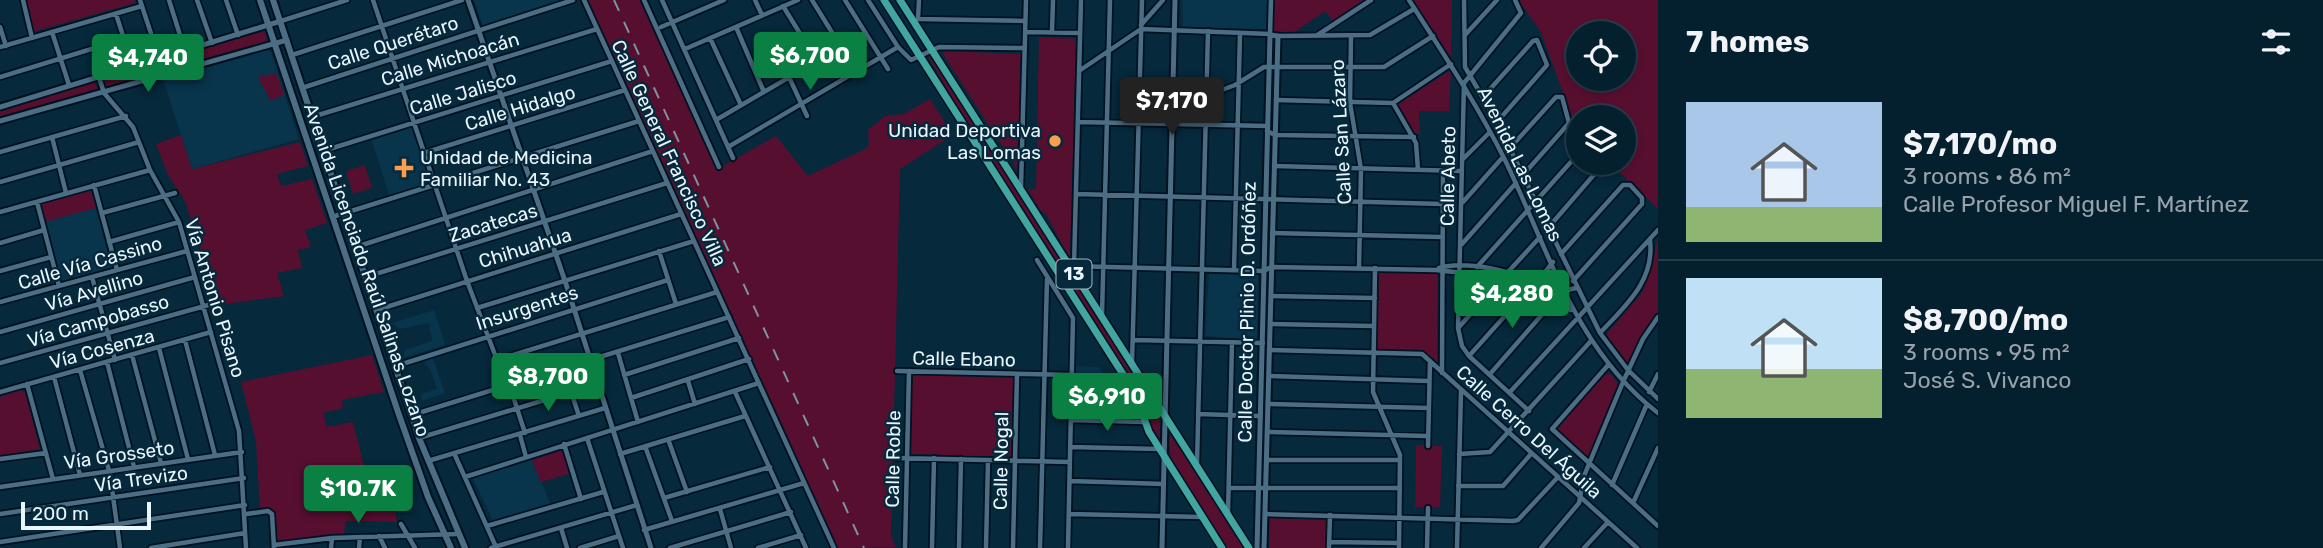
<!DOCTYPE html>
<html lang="en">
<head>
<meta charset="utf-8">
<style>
  :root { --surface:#041f2d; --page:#122c39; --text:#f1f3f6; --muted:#97a2aa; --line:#253d49; --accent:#0b8043 }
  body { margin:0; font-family:Rubik,sans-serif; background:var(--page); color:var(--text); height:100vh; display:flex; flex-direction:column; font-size:26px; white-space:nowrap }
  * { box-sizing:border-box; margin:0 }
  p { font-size:23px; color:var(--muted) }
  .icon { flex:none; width:38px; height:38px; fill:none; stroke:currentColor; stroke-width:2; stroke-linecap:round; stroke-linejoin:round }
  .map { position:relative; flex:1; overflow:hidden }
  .details { display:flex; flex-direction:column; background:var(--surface); width:665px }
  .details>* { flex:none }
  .controls { position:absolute; left:1566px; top:21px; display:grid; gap:14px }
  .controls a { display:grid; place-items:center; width:70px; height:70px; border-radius:50%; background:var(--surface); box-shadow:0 4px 10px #0003,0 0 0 2px var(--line); font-size:35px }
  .scale { position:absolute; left:21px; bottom:18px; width:130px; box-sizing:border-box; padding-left:7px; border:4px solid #eaf6fe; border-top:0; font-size:19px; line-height:24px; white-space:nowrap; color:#eaf6fe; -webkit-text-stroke:5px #06293c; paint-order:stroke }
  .price { position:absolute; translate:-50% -60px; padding:0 16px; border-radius:7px; background:var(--accent); color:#fff; font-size:23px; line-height:46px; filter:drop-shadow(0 2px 4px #0008) }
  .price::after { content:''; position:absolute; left:50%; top:42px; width:21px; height:16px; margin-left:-10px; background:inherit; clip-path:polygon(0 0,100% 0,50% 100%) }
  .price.current { background:#222; color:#fff }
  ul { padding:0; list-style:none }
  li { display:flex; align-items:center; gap:21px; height:175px; padding:0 28px }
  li+li { border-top:2px solid var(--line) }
  li span { display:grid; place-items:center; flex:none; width:196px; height:140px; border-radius:0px; color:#555 }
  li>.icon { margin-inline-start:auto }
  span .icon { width:84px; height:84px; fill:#fffc; stroke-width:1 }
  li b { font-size:30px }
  h2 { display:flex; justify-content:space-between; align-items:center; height:84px; padding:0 28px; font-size:30px }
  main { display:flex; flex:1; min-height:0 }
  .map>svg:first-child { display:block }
</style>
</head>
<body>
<main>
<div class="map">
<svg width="1658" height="548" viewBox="0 0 1658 548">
  <rect width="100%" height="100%" fill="#06293c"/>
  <path fill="#08344c" d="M474,0H563L483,26Z
    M1182,0H1267L1266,29L1183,27Z
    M267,50L271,52L299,139L192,169L163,79Z
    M412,127L432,184L390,197L371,139Z
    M91,190L112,268L59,282L40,204Z
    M1209,274L1258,275L1257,340L1205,336Z
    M434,310L445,345L403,358L405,350L432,341L429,323L400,329L392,323Z
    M433,358L445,393L422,401L421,394L437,389L431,371L424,361Z
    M1076,366L1099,367L1114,391H1076Z
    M531,458L551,505L493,521L472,477Z"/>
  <path fill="#570f30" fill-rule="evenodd" d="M25,0H134L135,3L32,32Z
    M588,0H640L717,169L776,136L808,176L865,149L869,145L868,130L885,116L904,114L930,99L953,135L900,169L891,537L896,547L838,548Z
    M1274,0H1364L1333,21L1325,11L1292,34L1277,33L1273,29Z
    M1413,0H1452L1451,58Z
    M1518,0H1658V209L1610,163H1624V117H1578V128L1575,126L1541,32ZM1578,33H1624V79H1578Z
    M264,31L268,43L105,90L102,79Z
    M1039,37L1076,39L1070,259L1046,214L1040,210L1028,190L1036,189Z
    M945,51L1021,54L1019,172L943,54Z
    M931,54L1160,416V439L1148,422L1142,398L951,96L928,56Z
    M1451,70L1449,111H1419L1420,134H1415L1398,104Z
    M276,73L284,94L271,101L258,77Z
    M95,82L98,91L0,118V110Z
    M181,135L192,169L300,142L308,166L277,174L281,186L312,179L327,223L305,230L311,247L298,250L302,268L277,273L284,296L218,305L185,201L168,175L156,144Z
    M365,165L372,188L353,194L346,171Z
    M91,190L96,208L44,222L40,204Z
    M1658,236V315L1629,364C1619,360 1607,346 1605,336L1642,293L1651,270Z
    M1378,272L1438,274L1437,365L1422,352L1377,350Z
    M372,355L384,392L342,400L343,408L323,413L327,427L353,422L374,506L394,503L397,522L346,521L344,534L276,543L275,514L269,509L260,510L256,441L241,382Z
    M1610,373L1618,384L1590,460H1587L1556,432L1555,428L1603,375Z
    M912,374L1015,377L1013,457L911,454Z
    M20,390L25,392L40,449L0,456V397Z
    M1169,436L1172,437L1244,548H1227L1171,460Z
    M1416,445L1442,446L1440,507H1415Z
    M562,447L572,473L541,482L531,458Z
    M1270,518L1326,519V548H1269Z"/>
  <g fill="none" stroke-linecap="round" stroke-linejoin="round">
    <g stroke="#00111f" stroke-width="8">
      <path id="minor" d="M23,0L32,38
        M140,0L159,58
        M169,0L185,51
        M197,0L212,43
        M226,0L238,35
        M373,0L467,281L497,360L717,292
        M584,0L834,548
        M644,0L719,167
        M662,0L733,158
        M755,0L762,15
        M812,0L841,47
        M845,0L888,69
        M868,0L898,47L911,60L939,47L1025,48
        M1409,0C1443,53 1477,104 1505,160C1549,251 1575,349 1658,413
        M1464,0L1465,67L1497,122L1600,333L1628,370L1658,399
        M1515,0L1521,13L1464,83L1458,328L1462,346L1469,356L1529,411
        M783,6L817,61
        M116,14L133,67
        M918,19L1025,21
        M918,19L919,0
        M281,21L347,0
        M1141,25L1163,0
        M0,27L6,46
        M661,27L724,0
        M736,27L764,92
        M52,32L69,85
        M1025,32L1080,33
        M1052,32L1053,0
        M1270,34L1271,0
        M1465,35L1497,0
        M1278,36L1370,35L1414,9
        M1316,36L1371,0
        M1351,37L1350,103L1361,169L1359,268
        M710,38L741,105
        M0,47L142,6
        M685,49L798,0
        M292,55L462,0
        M1079,71L1141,29L1270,34
        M0,77L124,39
        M99,77L104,93L133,127L150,170L179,222L239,431L246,548
        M789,77L807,116
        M302,88L573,0
        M1173,93H1214L1235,85L1264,67H1384L1433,36
        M1483,97L1533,41L1537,40L1547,65L1497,122
        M1276,100L1393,103L1451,64
        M1393,103L1416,143L1418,170
        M312,117L597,29
        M716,120L865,33
        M1078,122L1268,126
        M1267,131L1275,135L1414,137
        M52,137L66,193
        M728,147L898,47
        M1510,148L1556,97H1562L1569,123L1523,175
        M323,151L612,61
        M0,152L126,116
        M424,153L625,90
        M1462,160L1490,132
        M1274,166L1461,171
        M0,182L139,142
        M94,185L117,270
        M1021,187L1026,0
        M1076,194L1442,204
        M37,202L59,286
        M1463,202L1503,157
        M0,212L150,170
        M102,213L175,193
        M332,217L639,121
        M1548,228L1604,163
        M1272,233L1442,237
        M109,242L179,222
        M0,243L44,230
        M1462,244L1516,183
        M356,247L653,151
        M659,251L676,304
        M1561,254L1623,185H1630L1642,198V204L1573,281
        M1037,260L1073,318L1068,548
        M1070,266L1264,271L1271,267L1436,270L1490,276L1519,283L1571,310
        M1074,266L1081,0
        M1477,267L1578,154
        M1375,268L1373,392L1400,455L1399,548
        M1439,268C1459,262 1490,267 1510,273C1533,280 1551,296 1576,288
        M1234,270L1240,33
        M0,271L51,257
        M1508,272L1540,237
        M92,277L115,360
        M366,277L667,183
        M1536,284L1553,262
        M1271,296L1375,298
        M0,302L187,251
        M477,308L694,241
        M377,310L681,214
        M1102,316L1110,0
        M1270,324L1374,326
        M1459,327L1502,279
        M0,332L195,277
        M1600,333C1625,306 1655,281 1650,240
        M185,340L215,455
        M1134,340L1263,343
        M159,348L188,459
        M1269,350L1422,354L1637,548
        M618,353L638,422
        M132,355L161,463
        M1469,356L1529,289
        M107,362L134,467
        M0,363L212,304
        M1132,364L1142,0
        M1609,364L1552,429L1658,526
        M396,366L668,280
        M80,370L110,474L120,548
        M564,370L579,416
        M897,371L1071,375
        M1442,373L1443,170
        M1490,374L1553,302
        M624,375L739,338
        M1269,376L1429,381
        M54,377L80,475
        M688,381L695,404
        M27,384L53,479
        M0,392L211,332
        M735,392L806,548
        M1510,392L1658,230
        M1649,392L1658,374
        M513,396L525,433
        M631,398L749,359
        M1268,404L1429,408
        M1198,414L1260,416
        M412,415L729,317
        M1071,420L1144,422
        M1267,432L1428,436
        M520,435L526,457
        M419,438L571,392
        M587,438L623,548
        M668,439L687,492
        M564,444L581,499
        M645,446L672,521
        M1428,446L1430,361
        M1070,447L1159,449
        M454,453L496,547
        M620,454L745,416
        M1459,454L1490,452L1590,342
        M897,458L1070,462
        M0,459L46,453
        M1266,460H1400
        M428,461L605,408
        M1197,463L1208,31
        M465,477L759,383
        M1070,481L1164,484
        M1612,485L1647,404
        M1458,486H1503L1530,455
        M0,487L242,452
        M1229,488H1400
        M664,498L770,467
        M1633,503L1658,448
        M720,509L731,548
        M0,514L244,478
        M246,514L268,511L272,514L274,548
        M1069,514L1202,517
        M1228,514L1232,342
        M1265,514L1513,521L1518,520L1558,477
        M401,524L415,548
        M487,526L603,492
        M561,528L567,548
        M644,530L804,483
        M379,536L385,548
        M0,542L245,505
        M1329,542L1399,543
        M274,545L332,538L458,534
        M151,548L245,533
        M331,548L332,538
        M359,548L360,537
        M491,548L637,505
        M580,548L619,536
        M670,548L791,512
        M758,548L801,535
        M905,548L909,371
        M932,548L934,458
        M959,548L961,459
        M986,548L988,460
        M1013,548L1017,374
        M1040,548L1047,279
        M1329,548L1330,515
        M1427,548L1428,508
        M1457,548L1461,391
        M1541,548L1579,503L1584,476L1623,382L1643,339L1658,317
        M1584,548L1608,522"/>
    </g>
    <g stroke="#00111f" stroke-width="9">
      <path id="tertiary" d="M468,0L565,281L651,548
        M0,107L281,21
        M0,121L287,40
        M1162,548L1175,0
        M1257,548L1270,35L1278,36L1264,548"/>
    </g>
    <g stroke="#00111f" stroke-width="10">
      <path id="secondary" d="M260,0L398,412L428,497L451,548
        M273,0L419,438L465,548"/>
    </g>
    <g stroke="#00111f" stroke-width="10">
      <path id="primary" d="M884,0L1135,393L1149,432L1222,548
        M900,0L1249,548"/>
    </g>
    <use href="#minor" stroke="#4c6e85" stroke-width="4.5"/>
    <use href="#tertiary" stroke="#4c6e85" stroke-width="5"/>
    <use href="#secondary" stroke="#4c6e85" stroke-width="6"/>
    <use href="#primary" stroke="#42a59f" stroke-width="7"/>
    <path stroke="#7c93a0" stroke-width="2" stroke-dasharray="12 12" stroke-linecap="butt" d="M614,0L864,548"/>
  </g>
  <g fill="#fb9e50" stroke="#06293c" stroke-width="2.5">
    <circle cx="1055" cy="141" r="7"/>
    <path d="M400.5 157.5h7v7h7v7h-7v7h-7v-7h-7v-7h7z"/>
  </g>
  <g text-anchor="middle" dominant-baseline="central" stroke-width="5" stroke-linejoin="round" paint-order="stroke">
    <rect fill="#06293c" stroke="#a6b8c4" stroke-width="2" x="1056.5" y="259.5" width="35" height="29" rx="5"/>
    <g font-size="18" font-weight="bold" fill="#eaf6fe">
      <text x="1074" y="274">13</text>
    </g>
    <g font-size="19" fill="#eaf6fe" stroke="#06293c">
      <text transform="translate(393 43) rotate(-18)">Calle Querétaro</text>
      <text transform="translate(450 59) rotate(-17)">Calle Michoacán</text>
      <text transform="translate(463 93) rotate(-17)">Calle Jalisco</text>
      <text transform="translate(520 108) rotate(-17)">Calle Hidalgo</text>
      <text transform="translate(1341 132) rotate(-93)">Calle San Lázaro</text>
      <text transform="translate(669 153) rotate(65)">Calle General Francisco Villa</text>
      <text transform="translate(1520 164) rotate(64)">Avenida Las Lomas</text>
      <text transform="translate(1448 176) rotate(-89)">Calle Abeto</text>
      <text transform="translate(493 223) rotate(-17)">Zacatecas</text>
      <text transform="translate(525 248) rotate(-17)">Chihuahua</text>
      <text transform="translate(90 263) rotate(-16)">Calle Vía Cassino</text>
      <text transform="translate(367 270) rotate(71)">Avenida Licenciado Raúl Salinas Lozano</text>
      <text transform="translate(94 291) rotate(-16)">Vía Avellino</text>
      <text transform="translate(215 298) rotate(73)">Vía Antonio Pisano</text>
      <text transform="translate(527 308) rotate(-18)">Insurgentes</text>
      <text transform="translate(1247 312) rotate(-89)">Calle Doctor Plinio D. Ordóñez</text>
      <text transform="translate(98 321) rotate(-16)">Vía Campobasso</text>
      <text transform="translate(102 349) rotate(-15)">Vía Cosenza</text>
      <text transform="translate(964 359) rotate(1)">Calle Ebano</text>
      <text transform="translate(1529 432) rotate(42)">Calle Cerro Del Águila</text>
      <text transform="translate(119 455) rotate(-8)">Vía Grosseto</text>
      <text transform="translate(893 459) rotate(-89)">Calle Roble</text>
      <text transform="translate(1001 461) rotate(-89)">Calle Nogal</text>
      <text transform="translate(141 479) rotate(-8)">Vía Trevizo</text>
    </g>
    <g font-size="19" fill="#eaf6fe" stroke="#06293c" text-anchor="end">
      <text x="1041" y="130">Unidad Deportiva<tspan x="1041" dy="22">Las Lomas</tspan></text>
      <text x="420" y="157" text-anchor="start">Unidad de Medicina<tspan x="420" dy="22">Familiar No. 43</tspan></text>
    </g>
  </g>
</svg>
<div class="controls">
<a><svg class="icon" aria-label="locate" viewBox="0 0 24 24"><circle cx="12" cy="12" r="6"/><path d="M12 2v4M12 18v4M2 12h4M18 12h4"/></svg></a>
<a><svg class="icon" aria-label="layers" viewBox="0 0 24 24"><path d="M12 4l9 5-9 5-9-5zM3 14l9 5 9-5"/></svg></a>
</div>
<div class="scale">200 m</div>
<b class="price" style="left:810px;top:92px">$6,700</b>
<b class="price" style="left:148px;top:94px">$4,740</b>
<b class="price current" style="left:1172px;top:137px">$7,170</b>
<b class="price" style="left:1512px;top:330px">$4,280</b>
<b class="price" style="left:548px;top:413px">$8,700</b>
<b class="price" style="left:1107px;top:433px">$6,910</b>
<b class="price" style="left:358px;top:525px">$10.7K</b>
</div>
<section class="details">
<h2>7 homes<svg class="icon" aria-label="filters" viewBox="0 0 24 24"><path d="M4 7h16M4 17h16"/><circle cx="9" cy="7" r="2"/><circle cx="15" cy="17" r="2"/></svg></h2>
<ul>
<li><span style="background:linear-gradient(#a9c7e8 75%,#8fb573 0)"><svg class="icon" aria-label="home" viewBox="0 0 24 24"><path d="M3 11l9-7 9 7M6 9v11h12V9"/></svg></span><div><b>$7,170/mo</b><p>3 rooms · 86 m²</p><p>Calle Profesor Miguel F. Martínez</p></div></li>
<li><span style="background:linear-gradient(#bfe0f5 65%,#8fb573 0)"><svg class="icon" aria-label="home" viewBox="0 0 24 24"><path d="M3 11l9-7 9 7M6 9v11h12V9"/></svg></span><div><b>$8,700/mo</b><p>3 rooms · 95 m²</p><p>José S. Vivanco</p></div></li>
</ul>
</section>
</main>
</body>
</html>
